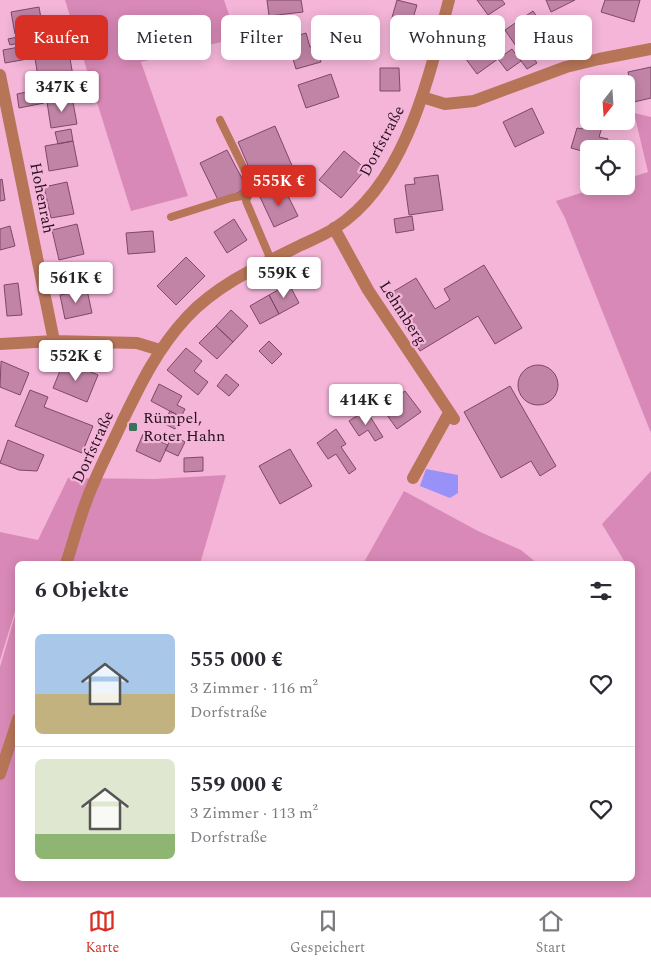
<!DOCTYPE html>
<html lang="de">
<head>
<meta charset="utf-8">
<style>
  :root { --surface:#fff; --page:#f7f7f7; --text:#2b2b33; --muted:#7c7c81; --line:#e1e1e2; --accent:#d93025 }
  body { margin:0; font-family:Spectral,serif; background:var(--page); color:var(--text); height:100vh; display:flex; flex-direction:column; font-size:19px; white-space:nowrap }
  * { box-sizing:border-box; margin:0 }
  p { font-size:16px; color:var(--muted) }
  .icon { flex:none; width:28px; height:28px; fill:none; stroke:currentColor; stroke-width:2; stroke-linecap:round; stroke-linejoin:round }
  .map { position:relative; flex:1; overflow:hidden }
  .details { position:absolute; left:15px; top:561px; width:620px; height:320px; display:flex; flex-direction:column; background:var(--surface); border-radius:8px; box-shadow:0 2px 12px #0003 }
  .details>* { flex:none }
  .guide { position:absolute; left:15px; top:15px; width:621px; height:45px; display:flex; gap:10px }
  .needle { width:32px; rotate:197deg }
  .tools { position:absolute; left:580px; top:75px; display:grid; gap:10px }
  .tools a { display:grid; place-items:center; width:55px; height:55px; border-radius:8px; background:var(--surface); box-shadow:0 2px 12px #0003; font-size:25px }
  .price { position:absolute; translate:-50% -42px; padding:0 11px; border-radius:5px; background:#fff; color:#222; font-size:16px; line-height:32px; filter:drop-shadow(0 1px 2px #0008) }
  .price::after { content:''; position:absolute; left:50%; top:30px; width:15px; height:11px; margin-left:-8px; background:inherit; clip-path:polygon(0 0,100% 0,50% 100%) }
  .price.active { background:var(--accent); color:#fff }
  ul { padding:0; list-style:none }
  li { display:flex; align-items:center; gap:15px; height:125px; padding:0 20px }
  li+li { border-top:1px solid var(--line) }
  li span { display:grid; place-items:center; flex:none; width:140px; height:100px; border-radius:8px; color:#555 }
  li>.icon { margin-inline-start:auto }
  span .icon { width:60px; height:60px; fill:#fffc; stroke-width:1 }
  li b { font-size:21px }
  h2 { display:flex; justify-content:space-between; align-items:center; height:60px; padding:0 20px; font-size:21px }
  .pill { padding:0 18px; border-radius:8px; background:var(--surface); box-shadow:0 2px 12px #0003; font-size:18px; line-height:45px }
  .pill.active { background:var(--accent); color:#fff }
  .tabs { display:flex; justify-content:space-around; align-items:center; height:70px; border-top:1px solid var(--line); background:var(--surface); font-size:14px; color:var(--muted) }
  .tabs a { display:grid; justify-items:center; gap:2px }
  .tabs .active { color:var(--accent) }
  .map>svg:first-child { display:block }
</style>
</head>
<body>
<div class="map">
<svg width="651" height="897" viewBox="0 0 651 897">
  <rect width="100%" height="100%" fill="#f4b5d8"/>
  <path fill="#d989b7" d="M65,0H224L237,38L141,62L188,196L131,211Z
    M634,113L651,117V433L565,218L556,201L602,186H626V179L648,172Z
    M651,471V897H0V667L17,609L18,879H632V564H626L602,524Z
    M226,475L200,564H18L17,605L0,660V532L38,540L68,478L155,479Z
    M404,491L478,531L521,550L538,564H363Z"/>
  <path fill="#9892f8" d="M426,469L458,475V493L450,498L420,486Z"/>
  <path fill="#c184a6" stroke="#7e4868" d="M267,0H301L303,12L269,16Z
    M397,0L417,5L410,28L391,21Z
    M477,0H502L505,4L488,15Z
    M546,0H575L551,12Z
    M605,0H640L634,22L601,12Z
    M39,7L43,29L15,34L11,12Z
    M533,11L548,33L520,52L505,30Z
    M483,29L502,56L477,74L457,47Z
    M306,33L310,47L316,45L321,62L296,69L287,39Z
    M28,35L29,41L10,45L8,39Z
    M30,45L33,58L5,63L3,50Z
    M68,47L73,76L39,82L34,53Z
    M512,49L521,61L507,71L498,59Z
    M528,51L537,63L527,69L519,58Z
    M651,67V98L634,102L628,72Z
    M380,68H399L400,91H380Z
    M331,74L339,97L306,108L298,85Z
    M41,89L44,103L19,108L17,94Z
    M72,97L77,124L51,128L47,102Z
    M532,108L544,133L515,147L503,122Z
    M588,110L589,121H604L599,137L608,139L605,149H589V153L571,148L577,128L582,129Z
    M275,126L293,168L256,184L238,142Z
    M71,129L73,141L58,144L55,132Z
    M73,141L78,166L49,171L45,146Z
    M227,150L247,188L219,202L200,163Z
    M344,151L366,169L341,198L319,180Z
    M438,175L443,210L409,215L405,185L415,184L414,178Z
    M2,179L5,200L0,201V180Z
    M67,182L74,214L51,218L44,187Z
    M283,186L298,216L274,227L260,197Z
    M412,216L414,230L396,233L394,219Z
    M234,219L247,240L227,253L214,232Z
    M77,224L84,254L59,260L52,230Z
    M10,226L15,246L0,250V229Z
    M153,231L155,252L128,254L126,233Z
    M186,257L205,276L176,305L157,286Z
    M484,265L522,328L495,344L478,316L420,351L386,296L416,278L435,309L450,300L444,289Z
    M18,283L22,315L7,316L4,285Z
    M289,284L299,303L279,314L269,295Z
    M87,290L92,313L65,319L60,295Z
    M269,295L279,314L260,324L250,306Z
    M231,310L248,326L233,342L216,326Z
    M216,326L233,342L217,359L199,343Z
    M269,341L282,354L272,364L259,351Z
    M186,348L202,361L194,371L208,382L198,395L167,370Z
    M1,361L29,373L20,395L0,387Z
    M64,361L98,375L87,402L53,388Z
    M518 385a20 20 0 1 1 40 0a20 20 0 1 1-40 0Z
    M226,374L239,385L229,396L217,386Z
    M159,384L182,396L177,405L185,409L181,417L151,401Z
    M510,386L556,466L540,476L531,461L501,478L464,412Z
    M30,390L48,397L44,407L93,426L82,453L15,426Z
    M405,391L421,412L397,429L387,415L396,409L391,402Z
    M366,410L383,437L375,441L368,430L359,436L349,421Z
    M170,411L181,417L175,429L163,423Z
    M336,429L346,444L341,447L356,469L349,474L336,454L328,459L317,443Z
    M143,434L168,445L160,462L136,451Z
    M173,435L185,442L178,456L165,450Z
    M8,440L44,455L37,471L19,470L0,463Z
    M290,449L312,486L280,504L259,466Z
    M203,457V471L184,472V458Z"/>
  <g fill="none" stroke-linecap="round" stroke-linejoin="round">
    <path stroke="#b77558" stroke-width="8" d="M220,120L252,185L246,201L271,260
      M171,217L231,198L247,195"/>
    <path stroke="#b77558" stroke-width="12" d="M0,75L54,341
      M422,97L445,104L474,101L566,67L599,59L651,49
      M334,228L368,290L454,419
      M0,344L54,341L137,343L160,350
      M413,478L449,413"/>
    <path stroke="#b77558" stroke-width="12" d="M66,564C73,543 78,523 86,502C96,474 111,447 123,420C141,383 158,348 187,317C218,284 261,265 301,245C312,240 324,235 335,228C406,183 429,76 449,0
      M0,774L18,719"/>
  </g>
  <rect fill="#39725b" stroke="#f4b5d8" stroke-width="2" x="128" y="422" width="10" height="10" rx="2.5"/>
  <g text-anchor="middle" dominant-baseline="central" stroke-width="4.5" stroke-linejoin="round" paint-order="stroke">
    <g font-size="16" fill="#28121f" stroke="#f4b5d8">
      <text transform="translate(382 141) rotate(-62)">Dorfstraße</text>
      <text transform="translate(42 198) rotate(79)">Hohenrah</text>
      <text transform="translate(403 313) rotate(57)">Lehmberg</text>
      <text transform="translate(93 447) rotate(-65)">Dorfstraße</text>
    </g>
    <g font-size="16" fill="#28121f" stroke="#f4b5d8" text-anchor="start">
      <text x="143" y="418">Rümpel,<tspan x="143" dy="18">Roter Hahn</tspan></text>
    </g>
  </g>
</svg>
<div class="tools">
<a><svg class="needle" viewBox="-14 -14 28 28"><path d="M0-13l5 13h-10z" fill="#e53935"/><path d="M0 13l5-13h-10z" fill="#7c7c81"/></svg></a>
<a><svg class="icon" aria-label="locate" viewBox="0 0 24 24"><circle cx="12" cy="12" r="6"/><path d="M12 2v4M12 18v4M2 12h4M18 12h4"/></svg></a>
</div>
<b class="price" style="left:62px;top:113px">347K €</b>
<b class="price active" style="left:279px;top:207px">555K €</b>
<b class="price" style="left:284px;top:299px">559K €</b>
<b class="price" style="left:76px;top:304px">561K €</b>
<b class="price" style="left:76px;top:382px">552K €</b>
<b class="price" style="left:366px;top:426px">414K €</b>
<div class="guide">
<a class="pill active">Kaufen</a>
<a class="pill">Mieten</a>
<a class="pill">Filter</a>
<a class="pill">Neu</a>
<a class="pill">Wohnung</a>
<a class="pill">Haus</a>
</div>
<section class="details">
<h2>6 Objekte<svg class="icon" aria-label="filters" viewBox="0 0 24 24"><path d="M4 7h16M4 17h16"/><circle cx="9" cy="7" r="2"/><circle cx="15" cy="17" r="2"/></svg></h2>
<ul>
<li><span style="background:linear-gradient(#a9c7e8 60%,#c2b280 0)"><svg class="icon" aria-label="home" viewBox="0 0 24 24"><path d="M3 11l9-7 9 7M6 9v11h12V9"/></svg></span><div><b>555 000 €</b><p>3 Zimmer · 116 m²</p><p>Dorfstraße</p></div><svg class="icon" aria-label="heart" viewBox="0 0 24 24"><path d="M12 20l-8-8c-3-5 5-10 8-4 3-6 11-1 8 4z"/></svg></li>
<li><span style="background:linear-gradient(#dfe7d0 75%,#8fb573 0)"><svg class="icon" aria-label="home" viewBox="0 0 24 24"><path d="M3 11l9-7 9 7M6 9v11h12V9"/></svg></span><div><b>559 000 €</b><p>3 Zimmer · 113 m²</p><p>Dorfstraße</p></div><svg class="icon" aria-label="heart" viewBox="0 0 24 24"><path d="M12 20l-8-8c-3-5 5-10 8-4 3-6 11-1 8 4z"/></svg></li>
</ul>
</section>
</div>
<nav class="tabs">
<a class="active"><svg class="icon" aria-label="map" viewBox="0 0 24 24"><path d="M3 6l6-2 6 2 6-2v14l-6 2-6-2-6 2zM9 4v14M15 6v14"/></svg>Karte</a>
<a><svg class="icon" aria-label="saved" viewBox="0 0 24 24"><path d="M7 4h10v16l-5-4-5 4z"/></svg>Gespeichert</a>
<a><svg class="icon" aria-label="home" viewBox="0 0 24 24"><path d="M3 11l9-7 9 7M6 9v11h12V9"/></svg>Start</a>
</nav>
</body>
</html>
